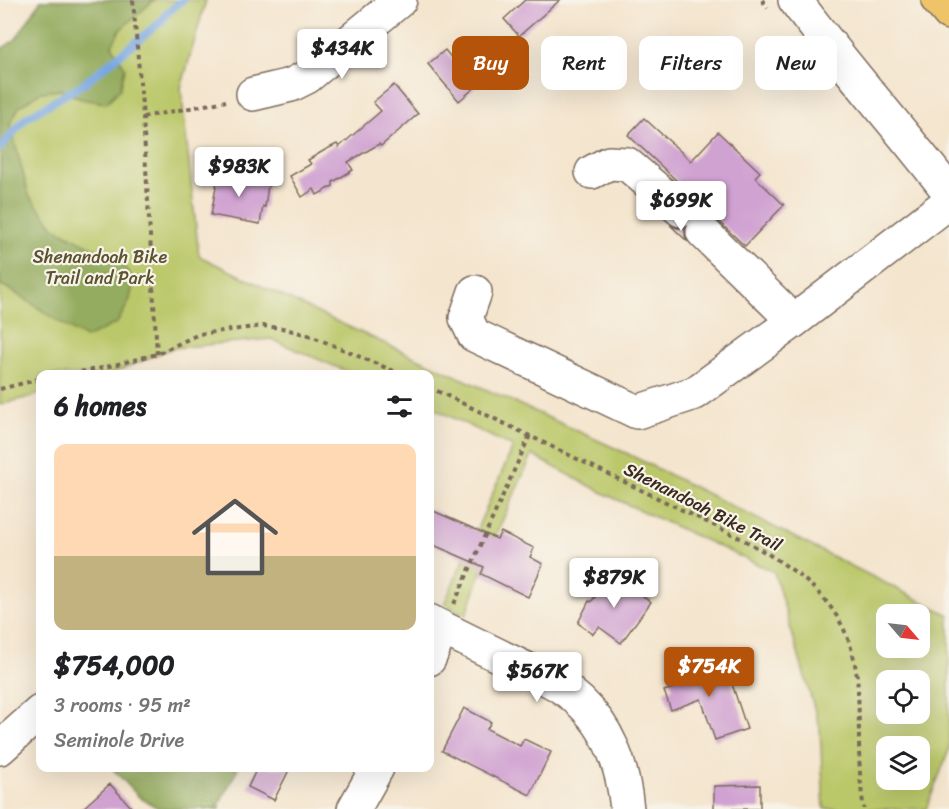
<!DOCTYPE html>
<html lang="en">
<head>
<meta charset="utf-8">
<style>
  :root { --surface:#fff; --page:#f2f2f2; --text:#202124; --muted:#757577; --accent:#b45309 }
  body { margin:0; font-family:Sriracha,sans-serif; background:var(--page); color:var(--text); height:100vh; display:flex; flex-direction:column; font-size:22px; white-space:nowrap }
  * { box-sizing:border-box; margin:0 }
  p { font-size:20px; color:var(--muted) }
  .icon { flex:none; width:33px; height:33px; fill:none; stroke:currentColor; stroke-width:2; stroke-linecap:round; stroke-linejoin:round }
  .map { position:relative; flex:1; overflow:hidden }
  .details { position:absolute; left:36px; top:370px; width:398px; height:402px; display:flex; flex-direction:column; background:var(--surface); border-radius:12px; box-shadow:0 6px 24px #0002 }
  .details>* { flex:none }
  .hud { position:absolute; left:452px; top:36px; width:406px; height:54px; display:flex; gap:12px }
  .needle { width:39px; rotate:118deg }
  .buttons { position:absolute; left:876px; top:604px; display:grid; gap:12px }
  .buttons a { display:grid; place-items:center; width:54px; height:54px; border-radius:12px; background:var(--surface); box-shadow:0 6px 24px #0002; font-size:30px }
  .price { position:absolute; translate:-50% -51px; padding:0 14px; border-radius:6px; background:#fff; color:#222; font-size:20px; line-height:39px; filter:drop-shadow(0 2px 3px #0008) }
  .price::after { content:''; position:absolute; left:50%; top:36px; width:18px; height:14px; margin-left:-9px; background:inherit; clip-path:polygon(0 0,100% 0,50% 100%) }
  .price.current { background:var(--accent); color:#fff }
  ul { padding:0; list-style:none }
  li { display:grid; align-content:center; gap:12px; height:318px; padding:0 18px }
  li span { display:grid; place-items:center; height:186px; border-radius:12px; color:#555 }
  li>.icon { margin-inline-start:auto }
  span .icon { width:108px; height:108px; fill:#fffc; stroke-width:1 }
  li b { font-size:26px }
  h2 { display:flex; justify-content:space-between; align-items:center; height:72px; padding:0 18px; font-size:26px }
  .tag { padding:0 21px; border-radius:12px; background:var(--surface); box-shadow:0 6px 24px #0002; font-size:21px; line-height:54px }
  .tag.current { background:var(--accent); color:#fff }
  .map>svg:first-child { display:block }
</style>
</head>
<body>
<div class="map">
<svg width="949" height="809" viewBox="0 0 949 809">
  <rect width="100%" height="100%" fill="#f7f3e8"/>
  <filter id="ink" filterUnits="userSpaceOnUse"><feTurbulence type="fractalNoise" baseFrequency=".0167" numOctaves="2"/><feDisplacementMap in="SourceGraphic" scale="12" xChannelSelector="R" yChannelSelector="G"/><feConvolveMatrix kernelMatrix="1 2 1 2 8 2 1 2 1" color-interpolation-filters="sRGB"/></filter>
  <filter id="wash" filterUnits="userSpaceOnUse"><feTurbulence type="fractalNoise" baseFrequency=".008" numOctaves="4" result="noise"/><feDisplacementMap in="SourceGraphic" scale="24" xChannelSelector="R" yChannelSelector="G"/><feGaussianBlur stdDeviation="1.35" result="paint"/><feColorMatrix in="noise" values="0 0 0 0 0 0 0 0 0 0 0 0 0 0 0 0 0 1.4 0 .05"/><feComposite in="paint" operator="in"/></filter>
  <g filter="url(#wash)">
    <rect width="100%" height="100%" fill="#f4e5ce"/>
    <path fill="#bbc86a" stroke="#7b7944" stroke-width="1.5" fill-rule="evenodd" d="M116,0H206L181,88L199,256L318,313L628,454L949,615V750L926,809H824L820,728L774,572L605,494L532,455L490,548L466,615L444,604L513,447L429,406V375H355L271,339L173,348L108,375H40V394L0,405V69ZM886,615H920V648H886ZM886,681H920V714H886ZM886,747H920V780H886Z"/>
    <path fill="#94ac5e" stroke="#686b3e" stroke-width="1.5" d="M41,0H154L120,30L112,45L125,68L120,89L106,103L81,99L61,90L41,92L19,107L10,124L29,196L55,228L122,263L134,281L129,302L117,323L86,338C56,322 30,300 0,284V50L16,39Z
      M112,768H238L219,805L220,809H160L140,798Z"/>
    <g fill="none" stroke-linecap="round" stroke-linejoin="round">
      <path stroke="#77a6e1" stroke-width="8" d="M0,148L26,118L83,84L162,21L166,14L183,0"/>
    </g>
    <g id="blocks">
      <path fill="#d0a2d2" d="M525,0H560L519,36L504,19Z
        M478,47L497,69L459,101L428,64L445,50L453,60L467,48L471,53Z
        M394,85L418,114L381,146L379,144L348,162L353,170L333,182V186L317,195L314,189L302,197L290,176L311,164L308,160L325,150L337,144L339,147L381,111L373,102Z
        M644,118L691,161L718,132L760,172L755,177L784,205L745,246L716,219L708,214H699V204L693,196L628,135Z
        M219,170L239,173L237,180L268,185L265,207L263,206L260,224L211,215Z
        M670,225L677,228H685V236L688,242Z
        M429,509L497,539L501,532L534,548L530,557L543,564L528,597L481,574L484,567L429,543Z
        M613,574L651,602L621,643L599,627L593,634L578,623L589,601L591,602Z
        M714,661L719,675L728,672L747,729L715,740L701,699L671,710L664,691L673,688L669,677Z
        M464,708L491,722L487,729L520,746L524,739L551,752L530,795L442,751Z
        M257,768H290L274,800L248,787Z
        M110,784L133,809H82Z
        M760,785V809H714V786Z"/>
    </g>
  </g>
  <g filter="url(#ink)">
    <use href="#blocks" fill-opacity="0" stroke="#7c6b5c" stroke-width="1.5"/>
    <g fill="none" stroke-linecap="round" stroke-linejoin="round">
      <g stroke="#7c6b5c" stroke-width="36">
        <path id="minor" d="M795,0C844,66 899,127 949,192
          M253,94L291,85L307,77L400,0
          M592,172L609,163L627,164L681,210
          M703,232L794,321
          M475,292L466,318L474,335L637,412L695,393L794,321L949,202
          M429,621C458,636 487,650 516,664C530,671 545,677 558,685C604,713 622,758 627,809
          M429,659L442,628
          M0,748L40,712
          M354,809L377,768"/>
      </g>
      <g stroke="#7c6b5c" stroke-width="36">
        <path id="highway" d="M938,0L949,13"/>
      </g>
      <path stroke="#7c6b5c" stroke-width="4" stroke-dasharray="4.5 4.5" stroke-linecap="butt" d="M133,0L143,117L157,354
        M762,0L768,8
        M143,117L226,101
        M63,375L102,368L157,354L199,334L263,326L282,328L311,336L403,375
        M429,387L742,539C807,575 854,609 858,690C860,730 857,769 864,809
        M0,389L40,379
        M454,604L530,435"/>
      <use href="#minor" stroke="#fff" stroke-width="33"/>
      <use href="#highway" stroke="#efc469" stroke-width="33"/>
    </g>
  </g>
  <g text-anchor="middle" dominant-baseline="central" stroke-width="4.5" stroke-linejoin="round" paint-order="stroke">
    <g font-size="18" fill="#5b5231" stroke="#f7f3e8">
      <text x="100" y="257">Shenandoah Bike<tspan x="100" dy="21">Trail and Park</tspan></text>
    </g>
    <g font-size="18" fill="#3b2a1e" stroke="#f7f3e8">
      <text transform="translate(703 507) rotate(27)">Shenandoah Bike Trail</text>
    </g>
  </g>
</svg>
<div class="buttons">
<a><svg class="needle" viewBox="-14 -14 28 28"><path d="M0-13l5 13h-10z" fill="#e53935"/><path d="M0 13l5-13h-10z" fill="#757577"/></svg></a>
<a><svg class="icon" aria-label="locate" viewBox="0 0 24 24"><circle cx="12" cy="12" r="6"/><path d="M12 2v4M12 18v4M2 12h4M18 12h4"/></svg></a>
<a><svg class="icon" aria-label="layers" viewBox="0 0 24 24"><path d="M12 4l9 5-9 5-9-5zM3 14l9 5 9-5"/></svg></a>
</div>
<b class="price" style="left:342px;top:80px">$434K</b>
<b class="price" style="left:239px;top:198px">$983K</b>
<b class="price" style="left:681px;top:232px">$699K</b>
<b class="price" style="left:614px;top:609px">$879K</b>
<b class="price current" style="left:709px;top:698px">$754K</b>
<b class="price" style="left:537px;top:703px">$567K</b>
<div class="hud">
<a class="tag current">Buy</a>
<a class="tag">Rent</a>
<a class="tag">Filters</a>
<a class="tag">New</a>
</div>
<section class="details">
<h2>6 homes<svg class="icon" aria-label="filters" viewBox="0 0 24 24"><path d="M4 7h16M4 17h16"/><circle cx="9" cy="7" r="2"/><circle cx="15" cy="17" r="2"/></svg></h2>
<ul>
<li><span style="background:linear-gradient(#ffd9b3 60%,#c2b280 0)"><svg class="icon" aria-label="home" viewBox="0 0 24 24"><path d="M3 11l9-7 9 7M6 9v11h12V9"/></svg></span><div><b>$754,000</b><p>3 rooms · 95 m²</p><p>Seminole Drive</p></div></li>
</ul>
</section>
</div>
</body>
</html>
